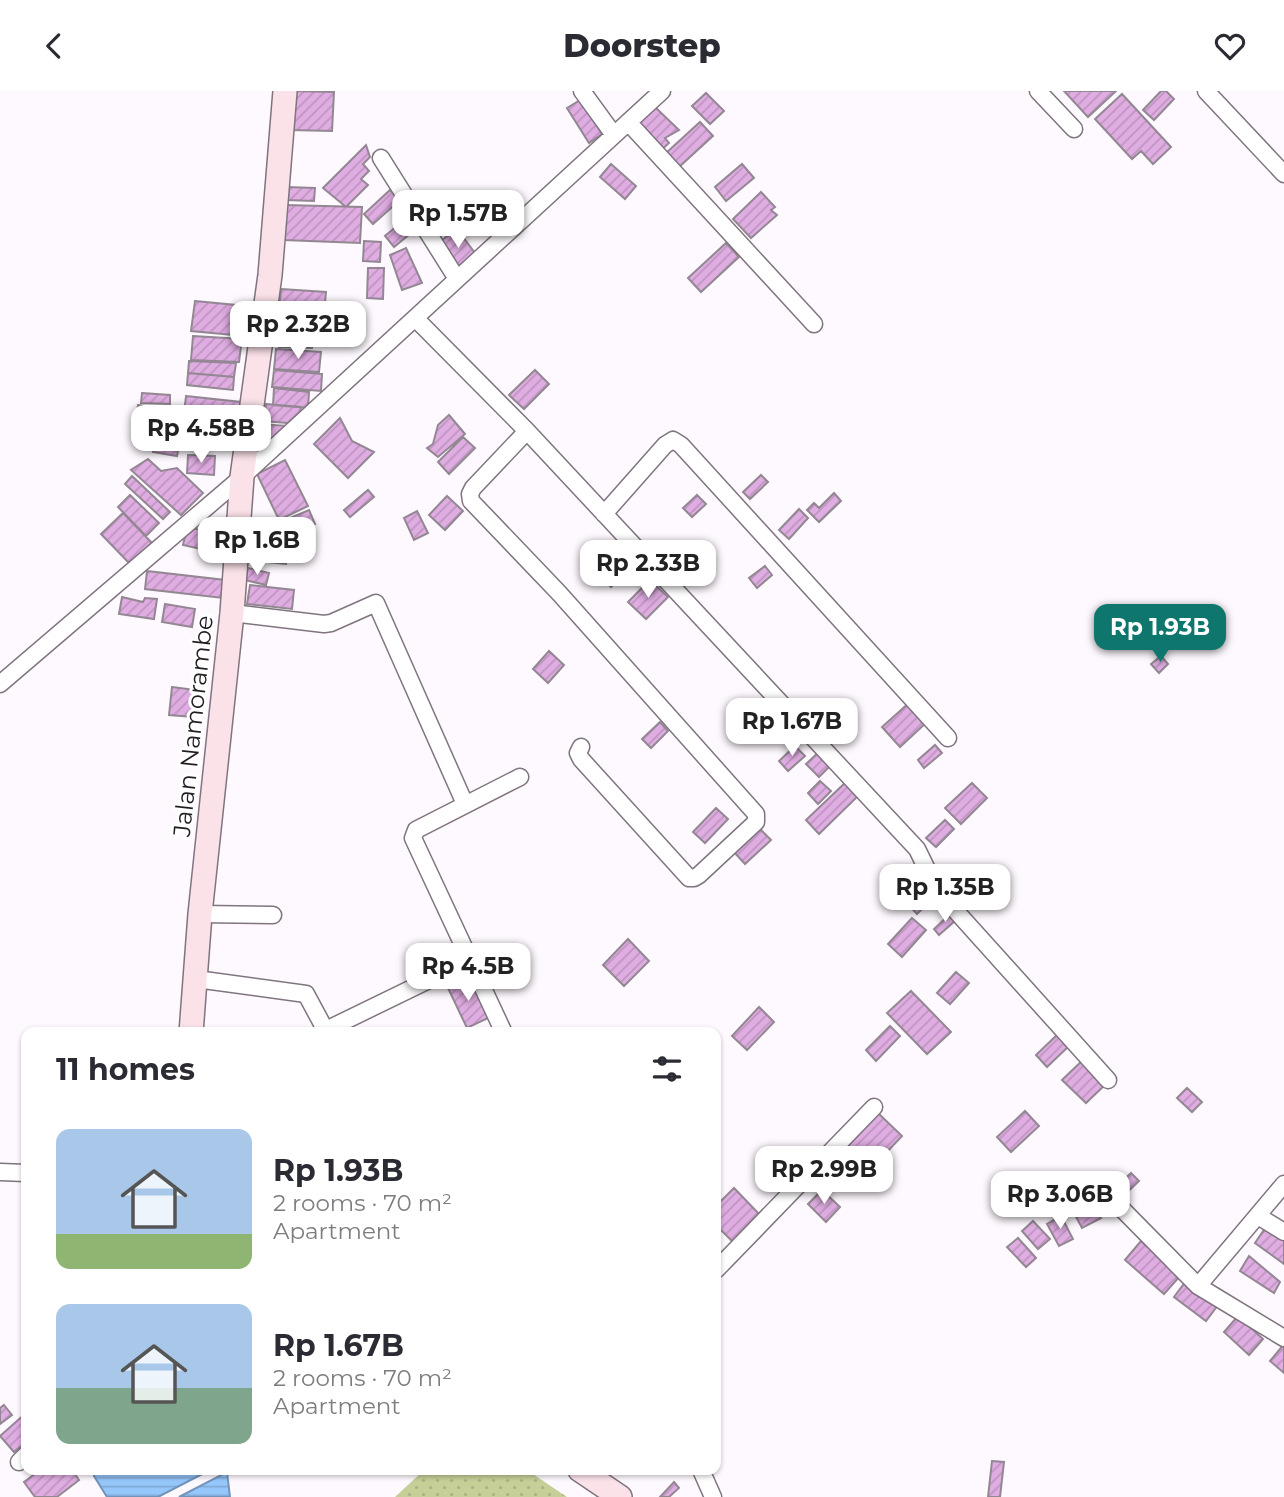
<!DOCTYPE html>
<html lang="en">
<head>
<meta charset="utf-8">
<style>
  :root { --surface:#fff; --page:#f7f7f7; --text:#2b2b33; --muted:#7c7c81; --accent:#0f766e }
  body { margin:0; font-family:Montserrat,sans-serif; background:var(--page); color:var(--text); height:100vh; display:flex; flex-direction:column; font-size:26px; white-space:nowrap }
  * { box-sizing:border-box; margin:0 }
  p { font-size:23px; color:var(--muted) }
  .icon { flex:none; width:38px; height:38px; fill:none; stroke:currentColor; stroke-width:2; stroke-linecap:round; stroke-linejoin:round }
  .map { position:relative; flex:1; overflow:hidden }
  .panel { position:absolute; left:21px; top:936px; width:700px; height:448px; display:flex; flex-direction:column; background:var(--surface); border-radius:14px; box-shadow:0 2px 5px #0004 }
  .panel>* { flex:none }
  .price { position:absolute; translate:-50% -60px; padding:0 16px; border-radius:14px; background:#fff; color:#222; font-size:23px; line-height:46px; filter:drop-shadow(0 2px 4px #0008) }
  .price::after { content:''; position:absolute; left:50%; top:42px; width:21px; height:16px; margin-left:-10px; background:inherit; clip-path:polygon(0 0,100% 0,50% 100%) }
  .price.active { background:var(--accent); color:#fff }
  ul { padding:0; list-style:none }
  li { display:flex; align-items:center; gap:21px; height:175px; padding:0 35px }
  li span { display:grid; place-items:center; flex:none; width:196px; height:140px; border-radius:14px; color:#555 }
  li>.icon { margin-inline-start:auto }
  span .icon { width:84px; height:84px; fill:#fffc; stroke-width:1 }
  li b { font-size:30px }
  h2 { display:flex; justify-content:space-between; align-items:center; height:84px; padding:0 35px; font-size:30px }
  header { display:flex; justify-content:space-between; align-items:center; height:91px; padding:0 35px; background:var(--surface); font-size:32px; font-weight:800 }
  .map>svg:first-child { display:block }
</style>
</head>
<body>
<header><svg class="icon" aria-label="back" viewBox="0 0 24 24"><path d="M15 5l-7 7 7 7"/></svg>Doorstep<svg class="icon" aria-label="heart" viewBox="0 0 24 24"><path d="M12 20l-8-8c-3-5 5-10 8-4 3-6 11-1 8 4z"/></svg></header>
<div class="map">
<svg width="1284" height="1406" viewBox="0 0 1284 1406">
  <defs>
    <pattern id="grass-dots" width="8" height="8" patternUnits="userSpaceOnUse" patternTransform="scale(1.75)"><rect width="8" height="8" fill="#c7cf98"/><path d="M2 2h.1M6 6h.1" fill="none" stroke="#abb183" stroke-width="1.8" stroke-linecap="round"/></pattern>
    <pattern id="water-rules" width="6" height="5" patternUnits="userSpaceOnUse" patternTransform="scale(1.75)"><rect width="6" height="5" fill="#96c7fb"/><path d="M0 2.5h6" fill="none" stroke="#81aad7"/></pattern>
    <pattern id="building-hatch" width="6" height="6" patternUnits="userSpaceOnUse" patternTransform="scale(1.75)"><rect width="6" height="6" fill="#dfade1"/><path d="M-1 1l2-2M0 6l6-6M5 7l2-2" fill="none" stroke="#bf94c1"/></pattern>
  </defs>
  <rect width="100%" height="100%" fill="#fef9fe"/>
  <path fill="url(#grass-dots)" d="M424,1379H527L567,1406H395Z"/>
  <path fill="url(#water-rules)" stroke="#7394ba" stroke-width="2" d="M95,1379H210L158,1406H107L94,1385Z
    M227,1381L230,1406H179Z"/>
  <path fill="url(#building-hatch)" stroke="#938793" stroke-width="2" d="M292,0L334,1L332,40L290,39Z
    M1064,0H1116L1088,26Z
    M1161,0H1166L1174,8L1154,29L1143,19Z
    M706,2L724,20L710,33L692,15Z
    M1122,3L1171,56L1153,73L1141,60L1132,68L1095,28Z
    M580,9L602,43L589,52L567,17Z
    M655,16L679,39L665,47L669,52L659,61L635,36Z
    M700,31L713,45L679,76L666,62Z
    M366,54L370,66L363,73L369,80L361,88L368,94L346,116L323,97Z
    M611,73L636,95L625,108L600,86Z
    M742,73L754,87L726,110L715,96Z
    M287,96L315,97L314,110L286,109Z
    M390,99L400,109L373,133L364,123Z
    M761,101L775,116L771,119L777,124L751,147L733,128Z
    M437,102L444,115L423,126L417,114Z
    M285,114L362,116L360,152L284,149Z
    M408,126L417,137L394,156L385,145Z
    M457,138L478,166L458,180L438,152Z
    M364,150L381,151L380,171L363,170Z
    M726,152L739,166L701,201L688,187Z
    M406,157L422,192L402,199L390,164Z
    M368,177H384L383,208L367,207Z
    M281,198L326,201L324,223L279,220Z
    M195,210L236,214L233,244L191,240Z
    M284,223L311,226L309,240L282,237Z
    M279,243L312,244V257L279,256Z
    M193,245L242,248L239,271L191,269Z
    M276,258L321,261L319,281L274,278Z
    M189,270L236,272L234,286L188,282Z
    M274,279L322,283L321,300L272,296Z
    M535,279L549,293L524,318L509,304Z
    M188,282L234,286L233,299L187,294Z
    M274,297L309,301L308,317L273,314Z
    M142,302L170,304V313L141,312Z
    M186,305L241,311L239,327L184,322Z
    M266,313L301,316L299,333L264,330Z
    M138,314L174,319L171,335L135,331Z
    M178,324L218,329L215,349L175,344Z
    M449,324L465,343L438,366L427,357L433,353L438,334Z
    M340,327L352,350L374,361L348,387L314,353Z
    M257,333L290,335L255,366Z
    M156,344L180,349L177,365L153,361Z
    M463,346L475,357L449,383L438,371Z
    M188,364L215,365L214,384L187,382Z
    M148,368L161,380L177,377L203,402L181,424L131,379Z
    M285,369L308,415L279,429L257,383Z
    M761,384L768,391L750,408L743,401Z
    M132,385L170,421L163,428L125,393Z
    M368,399L374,406L350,426L344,419Z
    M834,402L841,410L819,431L807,419L814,412L819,417Z
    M130,404L159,432L146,445L118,416Z
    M697,404L706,413L692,426L683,417Z
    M447,405L463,420L445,439L429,424Z
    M799,418L808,427L789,448L779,439Z
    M309,419L315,433L296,442L290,427Z
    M417,420L428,442L414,449L404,427Z
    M123,422L152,452L130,473L101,443Z
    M187,436L223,444L219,462L183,454Z
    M260,458L287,461L286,473L258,470Z
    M623,462L634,473L611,496L600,485Z
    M765,475L772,484L757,497L749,487Z
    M248,477L269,482L266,494L245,489Z
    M147,480L225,489L223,507L145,498Z
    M650,489L668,506L646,528L628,511Z
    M250,494L294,499L292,518L247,513Z
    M122,506L143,511L145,507L157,508L154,528L119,523Z
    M165,513L195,518L192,536L162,531Z
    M549,560L564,574L548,592L533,578Z
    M1161,565L1168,573L1159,582L1151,573Z
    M172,596L196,599L193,626L169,624Z
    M910,611L928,630L900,656L882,636Z
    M660,631L668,640L651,657L642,648Z
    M935,654L942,662L924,677L918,669Z
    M795,655L805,665L788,680L779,670Z
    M821,659L833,672L819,686L806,673Z
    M820,690L831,700L818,713L808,702Z
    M847,690L859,704L819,743L806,729Z
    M972,692L987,707L961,733L945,717Z
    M716,717L728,728L705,752L693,741Z
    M945,729L954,738L936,756L926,747Z
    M758,736L771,749L745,773L733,760Z
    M924,795L934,806L917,823L907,812Z
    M950,823L956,829L939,844L934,838Z
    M912,827L926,839L902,866L888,853Z
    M628,848L649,870L624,895L603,874Z
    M956,881L969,892L950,913L937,902Z
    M470,887L488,927L467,937L448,897Z
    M911,900L951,941L927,963L887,922Z
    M759,916L774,931L747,959L732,945Z
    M890,935L900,945L876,970L866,959Z
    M1059,942L1070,954L1047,976L1036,964Z
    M1085,967L1108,991L1086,1012L1062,989Z
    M1187,997L1202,1011L1192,1021L1177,1007Z
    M1025,1020L1039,1035L1011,1061L997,1046Z
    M877,1021L902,1045L851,1099L826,1075Z
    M1131,1082L1139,1090L1119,1109L1111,1101Z
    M734,1097L760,1124L733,1151L716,1134V1115Z
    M822,1099L840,1116L826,1131L808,1113Z
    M1087,1103L1101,1127L1082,1137L1069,1113Z
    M1061,1125L1073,1148L1059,1155L1047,1133Z
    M1033,1130L1050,1148L1038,1158L1022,1140Z
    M1268,1133L1284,1144V1173L1255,1152Z
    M1018,1147L1036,1167L1026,1176L1007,1156Z
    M1141,1150L1180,1185L1164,1203L1125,1169Z
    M1249,1165L1280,1191L1274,1202L1240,1180Z
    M1186,1190L1218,1214L1206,1230L1174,1206Z
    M1238,1225L1263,1248L1249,1264L1224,1241Z
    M1284,1253V1282L1270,1270Z
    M4,1314L12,1324L0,1333V1317Z
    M26,1322V1351L14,1361L0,1345Z
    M992,1370L1004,1371L1000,1406H988Z
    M40,1379H72L79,1389L57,1406H35L24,1391Z
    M674,1391L679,1397L669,1406H660Z"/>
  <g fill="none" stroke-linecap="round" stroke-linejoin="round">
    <g stroke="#7f747f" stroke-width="19">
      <path id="street" d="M582,0L614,44
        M1038,0L1074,38
        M1206,0L1284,83
        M628,31L814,233
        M381,67L457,188
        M415,227L527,340L917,758L937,799L1108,989
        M527,340L473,397L470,403L471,410L559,502L756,723V731L699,784L694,787H689L581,668L578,662L581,656
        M604,423L665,354L673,349L681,354L948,647
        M232,522L324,533L331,532L376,512L465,713
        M0,593L242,386L662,0
        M200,823L273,824
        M196,888L306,903L327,942
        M326,939L470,869
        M504,942L413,747L416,739L520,686
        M0,1081L26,1082
        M1122,1118L1198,1195L1284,1247
        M1258,1125L1284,1141
        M716,1179L874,1016
        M1198,1195L1284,1093
        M19,1371L26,1364
        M701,1379L713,1406"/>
    </g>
    <g stroke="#7f747f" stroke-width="26">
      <path id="secondary" d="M191,942L200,823L232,522L242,386L270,184L285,0
        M580,1379L620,1406"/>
    </g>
    <use href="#street" stroke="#fff" stroke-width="16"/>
    <use href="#secondary" stroke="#fbe2e9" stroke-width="23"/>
  </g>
  <g text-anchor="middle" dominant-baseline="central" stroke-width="6" stroke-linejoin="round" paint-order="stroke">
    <g font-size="24" fill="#211d21" stroke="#fff">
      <text transform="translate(193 635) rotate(-84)">Jalan Namorambe</text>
    </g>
  </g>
</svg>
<b class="price" style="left:458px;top:159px">Rp 1.57B</b>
<b class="price" style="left:298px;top:270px">Rp 2.32B</b>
<b class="price" style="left:201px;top:374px">Rp 4.58B</b>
<b class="price" style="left:257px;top:486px">Rp 1.6B</b>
<b class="price" style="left:648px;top:509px">Rp 2.33B</b>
<b class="price active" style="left:1160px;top:573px">Rp 1.93B</b>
<b class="price" style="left:792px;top:667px">Rp 1.67B</b>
<b class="price" style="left:945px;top:833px">Rp 1.35B</b>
<b class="price" style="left:468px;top:912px">Rp 4.5B</b>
<b class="price" style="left:824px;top:1115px">Rp 2.99B</b>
<b class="price" style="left:1060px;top:1140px">Rp 3.06B</b>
<section class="panel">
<h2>11 homes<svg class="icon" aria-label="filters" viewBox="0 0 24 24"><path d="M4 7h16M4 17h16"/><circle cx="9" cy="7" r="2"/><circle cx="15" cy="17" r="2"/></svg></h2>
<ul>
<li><span style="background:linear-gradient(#a9c7e8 75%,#8fb573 0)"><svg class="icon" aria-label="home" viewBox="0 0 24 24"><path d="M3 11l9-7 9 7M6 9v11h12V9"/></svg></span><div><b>Rp 1.93B</b><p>2 rooms · 70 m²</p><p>Apartment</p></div></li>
<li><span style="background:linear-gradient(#a9c7e8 60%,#7fa58c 0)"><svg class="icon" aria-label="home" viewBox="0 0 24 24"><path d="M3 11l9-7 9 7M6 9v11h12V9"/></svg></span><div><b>Rp 1.67B</b><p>2 rooms · 70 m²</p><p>Apartment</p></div></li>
</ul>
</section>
</div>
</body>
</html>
